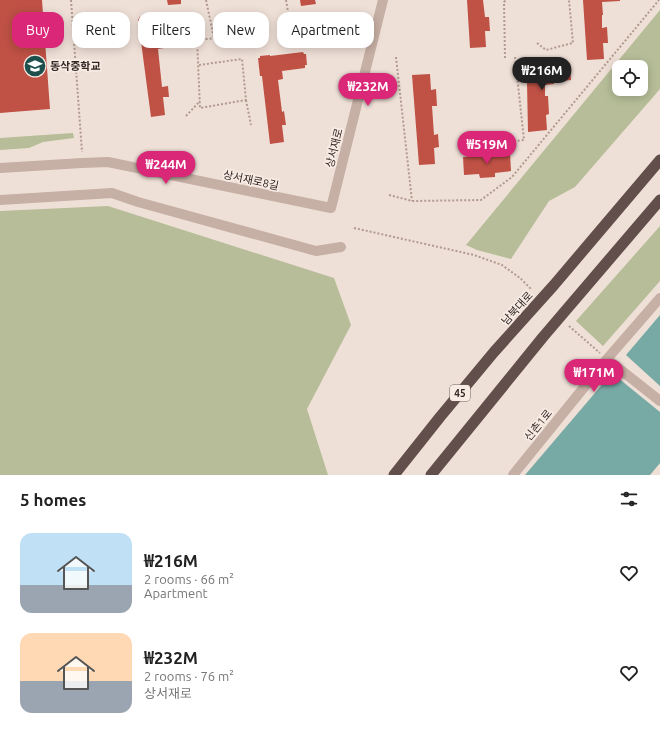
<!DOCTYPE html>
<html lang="en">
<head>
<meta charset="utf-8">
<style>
  :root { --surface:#fff; --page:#f6f6f6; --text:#222; --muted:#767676; --accent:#db2777 }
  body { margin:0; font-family:Ubuntu,"Noto Sans KR",sans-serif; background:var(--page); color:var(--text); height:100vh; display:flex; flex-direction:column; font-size:15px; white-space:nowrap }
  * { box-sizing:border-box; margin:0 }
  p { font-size:13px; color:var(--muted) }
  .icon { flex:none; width:22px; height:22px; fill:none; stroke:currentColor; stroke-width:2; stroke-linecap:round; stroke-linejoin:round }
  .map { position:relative; height:475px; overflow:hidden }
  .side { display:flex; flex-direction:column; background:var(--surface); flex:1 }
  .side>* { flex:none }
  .hud { position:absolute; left:12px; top:12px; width:400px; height:36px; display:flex; gap:8px }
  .controls { position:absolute; left:612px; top:60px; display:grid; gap:8px }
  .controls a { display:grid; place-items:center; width:36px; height:36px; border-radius:8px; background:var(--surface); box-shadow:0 2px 10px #0003; font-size:20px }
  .price { position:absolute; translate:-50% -34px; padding:0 9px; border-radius:14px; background:var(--accent); color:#fff; font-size:13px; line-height:26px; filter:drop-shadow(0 1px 2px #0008) }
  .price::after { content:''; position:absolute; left:50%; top:24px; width:12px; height:9px; margin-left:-6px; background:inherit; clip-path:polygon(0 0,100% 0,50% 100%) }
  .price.on { background:#222; color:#fff }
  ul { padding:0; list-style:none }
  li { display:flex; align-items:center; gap:12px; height:100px; padding:0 20px }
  li span { display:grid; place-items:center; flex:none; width:112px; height:80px; border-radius:12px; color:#555 }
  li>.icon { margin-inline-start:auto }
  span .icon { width:48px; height:48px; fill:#fffc; stroke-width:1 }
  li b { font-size:17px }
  h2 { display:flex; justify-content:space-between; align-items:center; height:48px; padding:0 20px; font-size:17px }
  .chip { padding:0 14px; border-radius:12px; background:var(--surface); box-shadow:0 2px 10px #0003; font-size:14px; line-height:36px }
  .chip.on { background:var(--accent); color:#fff }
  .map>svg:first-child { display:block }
</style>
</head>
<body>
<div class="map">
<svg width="660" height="475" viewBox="0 0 660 475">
  <rect width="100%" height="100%" fill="#efe0d7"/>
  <path fill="#b6bd98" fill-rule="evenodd" d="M660,10V89L575,187L549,201L511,259L477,250L466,245ZM619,67H641V89H619Z
    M73,133L74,138L43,142L29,148L0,150V138Z
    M108,206L334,278L351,325L307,409L328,475H0V211Z
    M660,226V281L603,346L576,321Z"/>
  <path fill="#78aaa5" d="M660,315V386L626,355Z
    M612,373L660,412V463L650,475H525Z"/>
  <path fill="#bf5145" d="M0,0H42L50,109L0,113Z
    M167,0H181V4L168,5Z
    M300,0H315L316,4L301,6Z
    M467,0H483L485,17H489L490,31H485L486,47L470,48Z
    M583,0H620V1L602,2L603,15H602V28L607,27L608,43H603L604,59L587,60Z
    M152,15L153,17H155L157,37L163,36L164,48L158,49L162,87L168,86L169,97H163L165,115L151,117L138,19H139V17Z
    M303,52L304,54H306L307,65H305V68L282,71L283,79L278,80L282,112L284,111L286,125H282L284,142L270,144L262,76H260L258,58H260V56L270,55V56Z
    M546,61V65L570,63L571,80L554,82V84L545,85V96H548L549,114L546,115L547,130L528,132L527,83H528V75H524V66H526V63Z
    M430,74L431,90L436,89L437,106H432L434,135L438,134L439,147L434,148L435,164L419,165L412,75Z
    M510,153L511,171L495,173V177L480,178L479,174L464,175L463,157Z"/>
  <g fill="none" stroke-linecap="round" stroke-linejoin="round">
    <path stroke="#b1998e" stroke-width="2" stroke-dasharray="2 2" stroke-linecap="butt" d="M71,0L82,152
      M206,0L214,38
      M286,0L291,29
      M537,43L546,50L573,43L569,0
      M396,57L412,201
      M505,58L504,2L506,0
      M199,65L242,59L246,100L200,108L197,40L246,35
      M246,100L251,125
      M186,116L200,101
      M488,139L493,144L524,140L515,57
      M389,195L412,201L481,200L512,177L659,0
      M354,228L474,255L502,265L520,278L531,289
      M569,326L600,353"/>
    <path stroke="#c6afa4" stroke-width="10" d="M0,200L112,193L138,202L316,251L341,247"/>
    <path stroke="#c6afa4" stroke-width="10" d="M0,168L82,163L108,162L331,208L383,0
      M607,359L660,401
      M513,475L607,359L660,298"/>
    <path stroke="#624e4a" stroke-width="11" d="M394,475L440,417L494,352L554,285L660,160
      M431,475L543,337L660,200"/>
  </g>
  <defs>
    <g id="school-disc" transform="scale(1.15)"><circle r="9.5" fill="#1d504c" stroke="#f7ebe3"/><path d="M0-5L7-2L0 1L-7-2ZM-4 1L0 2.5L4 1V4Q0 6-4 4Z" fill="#fff"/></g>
  </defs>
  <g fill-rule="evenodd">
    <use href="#school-disc" x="35" y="66"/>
  </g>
  <g text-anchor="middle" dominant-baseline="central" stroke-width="3.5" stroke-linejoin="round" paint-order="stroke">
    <rect fill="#f7ebe3" stroke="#6d625e" stroke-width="1" x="450" y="385" width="20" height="16" rx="3"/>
    <g font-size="10" font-weight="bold" fill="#322725">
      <text x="460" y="393">45</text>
    </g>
    <g font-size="11" font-weight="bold" fill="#322725" stroke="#f7ebe3" text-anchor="start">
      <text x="50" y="66">동삭중학교</text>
    </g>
    <g font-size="11" fill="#322725" stroke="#f7ebe3">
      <text transform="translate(334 148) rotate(-76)">상서재로</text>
      <text transform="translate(251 180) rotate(12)">상서재로8길</text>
      <text transform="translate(517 308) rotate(-48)">남북대로</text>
      <text transform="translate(538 425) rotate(-51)">신촌1로</text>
    </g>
  </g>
</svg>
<div class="controls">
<a><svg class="icon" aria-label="locate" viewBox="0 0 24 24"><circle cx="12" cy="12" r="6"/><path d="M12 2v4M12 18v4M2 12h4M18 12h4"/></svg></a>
</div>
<b class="price on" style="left:542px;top:91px">₩216M</b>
<b class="price" style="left:368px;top:107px">₩232M</b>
<b class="price" style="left:487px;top:165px">₩519M</b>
<b class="price" style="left:166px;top:185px">₩244M</b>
<b class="price" style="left:594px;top:393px">₩171M</b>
<div class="hud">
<a class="chip on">Buy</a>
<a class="chip">Rent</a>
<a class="chip">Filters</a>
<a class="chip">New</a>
<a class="chip">Apartment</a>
</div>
</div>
<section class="side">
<h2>5 homes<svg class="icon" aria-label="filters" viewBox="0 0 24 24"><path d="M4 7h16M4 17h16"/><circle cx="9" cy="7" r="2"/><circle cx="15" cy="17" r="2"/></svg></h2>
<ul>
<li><span style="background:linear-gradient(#bfe0f5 65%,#9aa5b1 0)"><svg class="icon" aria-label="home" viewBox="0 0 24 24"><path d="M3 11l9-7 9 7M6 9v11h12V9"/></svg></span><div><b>₩216M</b><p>2 rooms · 66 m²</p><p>Apartment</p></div><svg class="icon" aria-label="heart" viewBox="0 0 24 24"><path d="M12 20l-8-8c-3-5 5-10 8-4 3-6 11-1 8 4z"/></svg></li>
<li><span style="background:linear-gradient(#ffd9b3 60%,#9aa5b1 0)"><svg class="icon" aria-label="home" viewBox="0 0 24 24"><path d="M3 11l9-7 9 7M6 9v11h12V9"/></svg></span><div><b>₩232M</b><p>2 rooms · 76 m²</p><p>상서재로</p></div><svg class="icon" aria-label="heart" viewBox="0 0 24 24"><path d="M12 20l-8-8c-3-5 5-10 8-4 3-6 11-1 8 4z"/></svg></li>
</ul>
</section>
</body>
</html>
